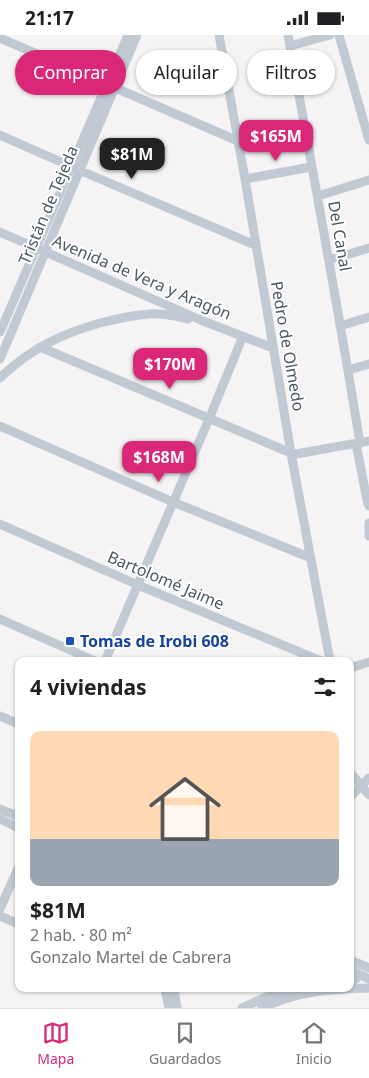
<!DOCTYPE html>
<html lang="es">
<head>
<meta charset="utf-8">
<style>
  :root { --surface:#fff; --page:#f2f2f2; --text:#202124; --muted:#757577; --line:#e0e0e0; --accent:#db2777 }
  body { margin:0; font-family:"Noto Sans",sans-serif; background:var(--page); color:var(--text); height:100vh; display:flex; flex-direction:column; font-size:19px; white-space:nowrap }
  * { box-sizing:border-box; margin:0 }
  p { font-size:16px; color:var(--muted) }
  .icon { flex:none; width:28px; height:28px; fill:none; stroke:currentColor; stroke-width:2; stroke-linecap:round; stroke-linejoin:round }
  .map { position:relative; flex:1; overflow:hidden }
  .details { position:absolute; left:15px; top:622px; width:339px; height:335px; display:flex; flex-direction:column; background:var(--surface); border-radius:10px; box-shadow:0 1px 4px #0004 }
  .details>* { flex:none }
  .top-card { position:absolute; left:15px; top:15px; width:340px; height:45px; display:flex; gap:10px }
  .price { position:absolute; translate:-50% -42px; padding:0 11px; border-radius:10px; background:var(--accent); color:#fff; font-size:16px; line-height:32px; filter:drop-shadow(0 1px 2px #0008) }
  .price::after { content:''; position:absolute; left:50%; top:30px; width:15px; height:11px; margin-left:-8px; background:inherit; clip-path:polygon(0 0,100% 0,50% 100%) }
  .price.selected { background:#222; color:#fff }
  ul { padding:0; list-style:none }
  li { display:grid; align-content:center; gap:10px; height:265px; padding:0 15px }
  li span { display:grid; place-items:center; height:155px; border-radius:10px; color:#555 }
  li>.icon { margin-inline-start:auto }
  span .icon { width:90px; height:90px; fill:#fffc; stroke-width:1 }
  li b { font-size:21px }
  h2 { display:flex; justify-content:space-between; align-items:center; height:60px; padding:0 15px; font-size:21px }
  .chip { padding:0 18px; border-radius:22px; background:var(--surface); box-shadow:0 1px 4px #0004; font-size:18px; line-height:45px }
  .chip.selected { background:var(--accent); color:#fff }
  .status { display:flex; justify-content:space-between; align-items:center; height:35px; padding:0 25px; background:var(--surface); direction:ltr }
  .status svg { height:14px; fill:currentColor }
  .tab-bar { display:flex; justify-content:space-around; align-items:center; height:70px; border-top:1px solid var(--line); background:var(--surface); font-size:14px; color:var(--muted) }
  .tab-bar a { display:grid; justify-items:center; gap:2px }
  .tab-bar .selected { color:var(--accent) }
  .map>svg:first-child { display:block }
</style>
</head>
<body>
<div class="status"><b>21:17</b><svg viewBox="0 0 49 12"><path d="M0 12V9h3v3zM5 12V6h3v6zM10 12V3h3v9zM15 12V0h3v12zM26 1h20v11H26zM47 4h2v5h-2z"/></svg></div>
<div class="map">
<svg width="369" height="973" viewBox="0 0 369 973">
  <rect width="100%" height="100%" fill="#f5f3f3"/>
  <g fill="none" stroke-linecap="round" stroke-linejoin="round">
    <path stroke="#c1cad2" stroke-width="9" d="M219,0L245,144L291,418L330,626
      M288,0C313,136 338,272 360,408
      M339,0L369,105
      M0,3L238,106
      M290,11L330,0
      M0,100L79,135L255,210
      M245,144L311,132
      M318,161L369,145
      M0,197L203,286L273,313
      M329,225L369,213
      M340,291L369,282
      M0,297L128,0
      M40,312L291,418L296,419L369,406
      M0,324L137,0
      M348,335L369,329
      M0,343C30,314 61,299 100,288C116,284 133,280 150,279C162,278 175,281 188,284
      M0,391L173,467L311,523
      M356,409L367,465L369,471
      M369,488V501
      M0,489L138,550L321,626
      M0,584L95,626
      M105,626L209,384L243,301
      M350,633L369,627
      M0,681L19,689
      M350,737L369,760
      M350,762L369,743
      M0,774L19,782
      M0,784L19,793
      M0,874L19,831
      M0,881L19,889
      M350,925L369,933
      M350,935L369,944
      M350,946L356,944L358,939
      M165,954L169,973
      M174,954L177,973
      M242,973L268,961L289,954
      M262,973C298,956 329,954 369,953"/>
  </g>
  <rect fill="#1a4fb4" stroke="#fff" stroke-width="2" x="65" y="601" width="10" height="10" rx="2.5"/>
  <g text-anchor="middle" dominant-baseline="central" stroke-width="4" stroke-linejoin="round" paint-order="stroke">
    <g font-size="16" fill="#4a5661" stroke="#fff">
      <text transform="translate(48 170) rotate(-67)">Tristán de Tejeda</text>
      <text transform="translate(340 201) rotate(80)">Del Canal</text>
      <text transform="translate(142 242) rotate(23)">Avenida de Vera y Aragón</text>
      <text transform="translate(288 311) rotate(80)">Pedro de Olmedo</text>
      <text transform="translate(166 545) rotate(23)">Bartolomé Jaime</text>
    </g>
    <g font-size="16" font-weight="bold" fill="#164399" stroke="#fff" text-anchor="start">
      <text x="80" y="606">Tomas de Irobi 608</text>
    </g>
  </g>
</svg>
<b class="price" style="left:276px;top:127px">$165M</b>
<b class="price selected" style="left:132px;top:145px">$81M</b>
<b class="price" style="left:170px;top:355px">$170M</b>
<b class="price" style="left:159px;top:448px">$168M</b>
<div class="top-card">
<a class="chip selected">Comprar</a>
<a class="chip">Alquilar</a>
<a class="chip">Filtros</a>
</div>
<section class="details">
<h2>4 viviendas<svg class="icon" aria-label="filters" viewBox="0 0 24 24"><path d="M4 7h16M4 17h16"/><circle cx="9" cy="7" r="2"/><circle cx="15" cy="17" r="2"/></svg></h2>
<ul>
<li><span style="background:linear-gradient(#ffd9b3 70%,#9aa5b1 0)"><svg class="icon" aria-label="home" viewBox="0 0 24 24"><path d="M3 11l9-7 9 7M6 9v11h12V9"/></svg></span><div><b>$81M</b><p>2 hab. · 80 m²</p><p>Gonzalo Martel de Cabrera</p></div></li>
</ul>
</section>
</div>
<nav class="tab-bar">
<a class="selected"><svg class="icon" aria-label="map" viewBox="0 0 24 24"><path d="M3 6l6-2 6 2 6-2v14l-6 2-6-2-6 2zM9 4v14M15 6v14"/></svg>Mapa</a>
<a><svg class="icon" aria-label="saved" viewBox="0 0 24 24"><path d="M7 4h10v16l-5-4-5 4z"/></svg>Guardados</a>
<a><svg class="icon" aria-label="home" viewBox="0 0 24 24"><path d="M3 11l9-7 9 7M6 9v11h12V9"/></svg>Inicio</a>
</nav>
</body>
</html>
